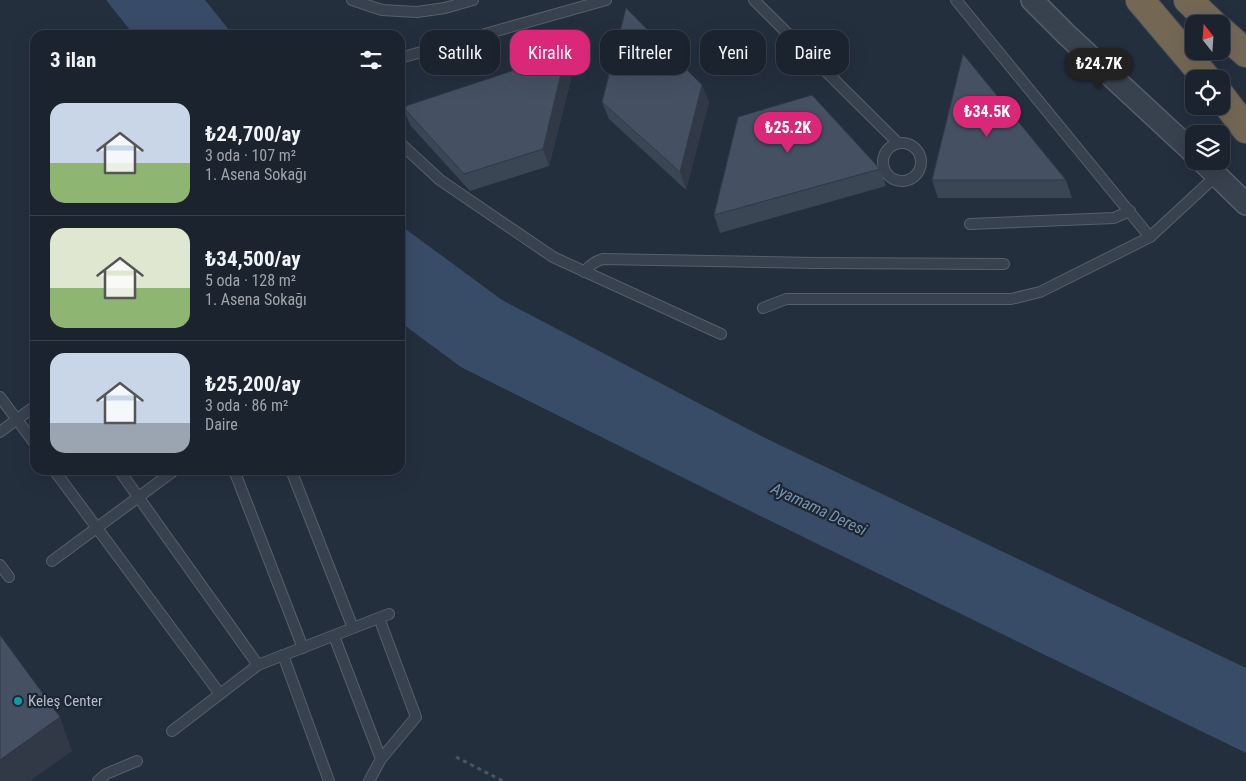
<!DOCTYPE html>
<html lang="tr">
<head>
<meta charset="utf-8">
<style>
  :root { --surface:#1b232e; --page:#242b36; --text:#f1f3f6; --muted:#a0a4aa; --line:#39404a; --accent:#db2777 }
  body { margin:0; font-family:"Roboto Condensed",sans-serif; background:var(--page); color:var(--text); height:100vh; display:flex; flex-direction:column; font-size:19px; white-space:nowrap }
  * { box-sizing:border-box; margin:0 }
  p { font-size:16px; color:var(--muted) }
  .icon { flex:none; width:28px; height:28px; fill:none; stroke:currentColor; stroke-width:2; stroke-linecap:round; stroke-linejoin:round }
  .map { position:relative; flex:1; overflow:hidden }
  .details { position:absolute; left:30px; top:30px; width:375px; height:445px; display:flex; flex-direction:column; background:var(--surface); border-radius:15px; box-shadow:0 5px 20px #0002,0 0 0 1px var(--line) }
  .details>* { flex:none }
  .banner { position:absolute; left:420px; top:30px; width:475px; height:45px; display:flex; gap:10px }
  .needle { width:32px; rotate:343deg }
  .fabs { position:absolute; left:1185px; top:15px; display:grid; gap:10px }
  .fabs a { display:grid; place-items:center; width:45px; height:45px; border-radius:10px; background:var(--surface); box-shadow:0 5px 20px #0002,0 0 0 1px var(--line); font-size:25px }
  .price { position:absolute; translate:-50% -42px; padding:0 11px; border-radius:18px; background:var(--accent); color:#fff; font-size:16px; line-height:32px; filter:drop-shadow(0 1px 2px #0008) }
  .price::after { content:''; position:absolute; left:50%; top:30px; width:15px; height:11px; margin-left:-8px; background:inherit; clip-path:polygon(0 0,100% 0,50% 100%) }
  .price.selected { background:#222; color:#fff }
  ul { padding:0; list-style:none }
  li { display:flex; align-items:center; gap:15px; height:125px; padding:0 20px }
  li+li { border-top:1px solid var(--line) }
  li span { display:grid; place-items:center; flex:none; width:140px; height:100px; border-radius:15px; color:#555 }
  li>.icon { margin-inline-start:auto }
  span .icon { width:60px; height:60px; fill:#fffc; stroke-width:1 }
  li b { font-size:21px }
  h2 { display:flex; justify-content:space-between; align-items:center; height:60px; padding:0 20px; font-size:21px }
  .pill { padding:0 18px; border-radius:15px; background:var(--surface); box-shadow:0 5px 20px #0002,0 0 0 1px var(--line); font-size:18px; line-height:45px }
  .pill.selected { background:var(--accent); color:#fff }
  .map>svg:first-child { display:block }
</style>
</head>
<body>
<div class="map">
<svg width="1246" height="781" viewBox="0 0 1246 781">
  <rect width="100%" height="100%" fill="#242f3e"/>
  <path fill="#394c67" d="M106,0H205L233,35H134Z
    M400,225L502,300L765,438L1246,668V753L734,503L461,367L400,322Z"/>
  <g fill="none" stroke-linecap="round" stroke-linejoin="round">
    <g stroke="#565f6c" stroke-width="12">
      <path id="service" d="M352,0L382,10L417,12L445,8L473,0
        M754,0L898,143
        M956,0L1150,237
        M400,58L606,0
        M883 162a19 19 0 1 1 38 0a19 19 0 1 1-38 0Z
        M400,143L440,180L553,257L721,334
        M970,224L1114,218L1130,211
        M584,272C590,265 595,261 603,259L816,263L1004,264
        M763,308L786,299H1011L1040,292L1150,237L1217,175
        M0,397L35,444
        M0,432L35,406
        M54,470L220,694
        M119,470L258,665
        M234,470L303,648
        M291,470L353,628
        M52,561L175,470
        M0,565L9,577
        M334,636L381,759
        M283,655L329,781
        M172,731L258,665L389,614
        M98,781L106,774L137,761
        M369,781L381,759L416,717L379,618"/>
    </g>
    <g stroke="#565f6c" stroke-width="24">
      <path id="minor" d="M1032,0L1067,35L1194,153
        M1202,161L1246,204"/>
    </g>
    <g stroke="#434c59" stroke-width="30">
      <path id="motorway" d="M1140,0L1207,79
        M1188,0L1213,24
        M1221,31L1246,53
        M1221,96L1246,129"/>
    </g>
    <path stroke="#44595c" stroke-width="3" stroke-dasharray="4 4" stroke-linecap="butt" d="M456,757L503,781"/>
    <use href="#service" stroke="#38414e" stroke-width="10"/>
    <use href="#minor" stroke="#38414e" stroke-width="21"/>
    <use href="#motorway" stroke="#746855" stroke-width="28"/>
  </g>
  <path fill="#3b4654" d="M566,53L573,71L549,166L470,191L410,125L403,107Z
    M702,85L709,102L686,190L609,119L602,102Z
    M880,169L886,186L720,233L714,215Z
    M932,180H1066L1072,198H938Z"/>
  <path fill="#303945" d="M566,53L573,71L549,166L543,149Z
    M702,85L709,102L686,190L680,172Z
    M60,717L72,751L30,781H0V760Z"/>
  <path fill="#455162" stroke="#303945" d="M626,8L702,85L680,172L602,102Z
    M566,53L543,149L464,174L403,107Z
    M963,54L1066,180H932Z
    M812,95L880,169L714,215L738,117Z
    M0,635L60,717L0,760Z"/>
  <circle fill="#0f9aa8" stroke="#1d2633" stroke-width="2" cx="18" cy="701" r="5"/>
  <g text-anchor="middle" dominant-baseline="central" stroke-width="4.5" stroke-linejoin="round" paint-order="stroke">
    <g font-size="15" fill="#b4bcc9" stroke="#1d2633" text-anchor="start">
      <text x="28" y="701">Keleş Center</text>
    </g>
    <g font-size="16" font-style="italic" fill="#7c92b1" stroke="#1d2633">
      <text transform="translate(819 509) rotate(25)">Ayamama Deresi</text>
    </g>
  </g>
</svg>
<div class="fabs">
<a><svg class="needle" viewBox="-14 -14 28 28"><path d="M0-13l5 13h-10z" fill="#e53935"/><path d="M0 13l5-13h-10z" fill="#a0a4aa"/></svg></a>
<a><svg class="icon" aria-label="locate" viewBox="0 0 24 24"><circle cx="12" cy="12" r="6"/><path d="M12 2v4M12 18v4M2 12h4M18 12h4"/></svg></a>
<a><svg class="icon" aria-label="layers" viewBox="0 0 24 24"><path d="M12 4l9 5-9 5-9-5zM3 14l9 5 9-5"/></svg></a>
</div>
<b class="price selected" style="left:1099px;top:90px">₺24.7K</b>
<b class="price" style="left:987px;top:138px">₺34.5K</b>
<b class="price" style="left:788px;top:154px">₺25.2K</b>
<div class="banner">
<a class="pill">Satılık</a>
<a class="pill selected">Kiralık</a>
<a class="pill">Filtreler</a>
<a class="pill">Yeni</a>
<a class="pill">Daire</a>
</div>
<section class="details">
<h2>3 ilan<svg class="icon" aria-label="filters" viewBox="0 0 24 24"><path d="M4 7h16M4 17h16"/><circle cx="9" cy="7" r="2"/><circle cx="15" cy="17" r="2"/></svg></h2>
<ul>
<li><span style="background:linear-gradient(#c9d6e8 60%,#8fb573 0)"><svg class="icon" aria-label="home" viewBox="0 0 24 24"><path d="M3 11l9-7 9 7M6 9v11h12V9"/></svg></span><div><b>₺24,700/ay</b><p>3 oda · 107 m²</p><p>1. Asena Sokağı</p></div></li>
<li><span style="background:linear-gradient(#dfe7d0 60%,#8fb573 0)"><svg class="icon" aria-label="home" viewBox="0 0 24 24"><path d="M3 11l9-7 9 7M6 9v11h12V9"/></svg></span><div><b>₺34,500/ay</b><p>5 oda · 128 m²</p><p>1. Asena Sokağı</p></div></li>
<li><span style="background:linear-gradient(#c9d6e8 70%,#9aa5b1 0)"><svg class="icon" aria-label="home" viewBox="0 0 24 24"><path d="M3 11l9-7 9 7M6 9v11h12V9"/></svg></span><div><b>₺25,200/ay</b><p>3 oda · 86 m²</p><p>Daire</p></div></li>
</ul>
</section>
</div>
</body>
</html>
